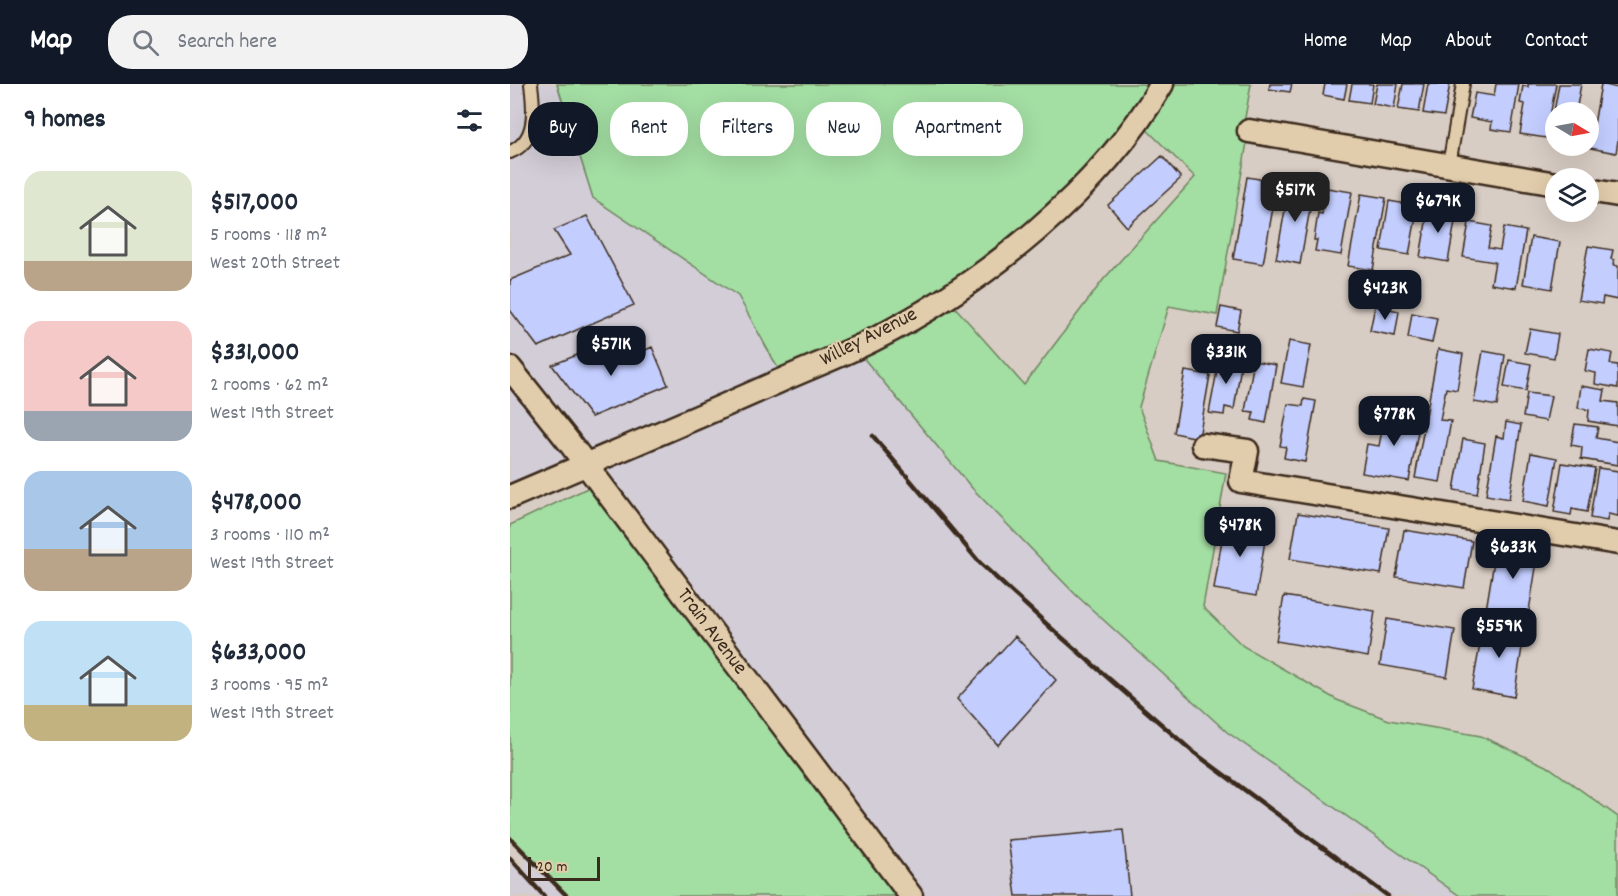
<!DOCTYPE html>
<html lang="en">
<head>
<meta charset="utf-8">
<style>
  :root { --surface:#fff; --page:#f2f2f3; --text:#1f2937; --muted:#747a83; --accent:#111827 }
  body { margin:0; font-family:Dekko,sans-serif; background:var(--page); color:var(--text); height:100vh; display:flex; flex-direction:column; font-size:22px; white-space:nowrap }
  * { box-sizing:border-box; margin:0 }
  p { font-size:20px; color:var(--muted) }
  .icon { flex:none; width:33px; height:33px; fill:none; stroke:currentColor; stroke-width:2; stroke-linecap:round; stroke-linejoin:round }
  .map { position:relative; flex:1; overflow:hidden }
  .panel { display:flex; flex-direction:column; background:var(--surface); width:510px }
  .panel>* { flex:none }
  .hud { position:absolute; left:18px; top:18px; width:570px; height:54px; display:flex; gap:12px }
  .needle { width:39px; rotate:100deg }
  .buttons { position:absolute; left:1035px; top:18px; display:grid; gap:12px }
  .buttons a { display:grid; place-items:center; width:54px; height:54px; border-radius:50%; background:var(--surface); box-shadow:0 6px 24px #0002; font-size:30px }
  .scale { position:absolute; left:18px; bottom:15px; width:72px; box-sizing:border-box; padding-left:6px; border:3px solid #3b2a1e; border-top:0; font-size:16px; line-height:21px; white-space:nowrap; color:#3b2a1e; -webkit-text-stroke:4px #e1ccab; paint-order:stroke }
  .price { position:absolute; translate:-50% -51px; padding:0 14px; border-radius:12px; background:var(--accent); color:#fff; font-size:20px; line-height:39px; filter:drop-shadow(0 2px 3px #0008) }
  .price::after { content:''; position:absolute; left:50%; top:36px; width:18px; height:14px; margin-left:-9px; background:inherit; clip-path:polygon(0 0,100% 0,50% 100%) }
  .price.selected { background:#222; color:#fff }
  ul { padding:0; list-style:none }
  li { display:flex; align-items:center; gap:18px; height:150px; padding:0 24px }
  li span { display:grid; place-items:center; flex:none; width:168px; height:120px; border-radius:18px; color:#555 }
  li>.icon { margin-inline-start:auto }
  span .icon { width:72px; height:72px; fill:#fffc; stroke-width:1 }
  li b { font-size:26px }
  h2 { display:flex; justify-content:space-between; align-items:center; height:72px; padding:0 24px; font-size:26px }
  .chip { padding:0 21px; border-radius:24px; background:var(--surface); box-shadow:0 6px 24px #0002; font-size:21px; line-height:54px }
  .chip.selected { background:var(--accent); color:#fff }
  header { display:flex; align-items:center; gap:36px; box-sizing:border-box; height:84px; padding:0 30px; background:var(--accent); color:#fff }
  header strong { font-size:28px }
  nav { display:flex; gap:33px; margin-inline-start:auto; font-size:21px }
  .search { width:420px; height:54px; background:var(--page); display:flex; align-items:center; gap:15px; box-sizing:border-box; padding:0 21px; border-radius:24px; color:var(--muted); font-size:22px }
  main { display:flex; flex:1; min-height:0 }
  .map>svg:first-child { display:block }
</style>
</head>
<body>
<header>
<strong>Map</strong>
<div class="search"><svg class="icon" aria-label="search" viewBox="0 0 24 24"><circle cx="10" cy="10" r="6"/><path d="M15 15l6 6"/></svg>Search here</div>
<nav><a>Home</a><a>Map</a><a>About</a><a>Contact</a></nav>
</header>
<main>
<section class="panel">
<h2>9 homes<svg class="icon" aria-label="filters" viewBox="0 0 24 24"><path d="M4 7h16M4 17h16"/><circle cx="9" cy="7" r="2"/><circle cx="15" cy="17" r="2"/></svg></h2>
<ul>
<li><span style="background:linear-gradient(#dfe7d0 75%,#b9a48a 0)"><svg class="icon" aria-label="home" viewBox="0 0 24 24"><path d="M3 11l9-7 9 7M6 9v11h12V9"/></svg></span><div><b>$517,000</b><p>5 rooms · 118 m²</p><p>West 20th Street</p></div></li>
<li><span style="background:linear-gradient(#f6c9c9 75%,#9aa5b1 0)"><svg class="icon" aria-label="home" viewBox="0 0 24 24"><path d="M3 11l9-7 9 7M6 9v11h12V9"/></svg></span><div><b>$331,000</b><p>2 rooms · 62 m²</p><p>West 19th Street</p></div></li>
<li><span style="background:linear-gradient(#a9c7e8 65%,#b9a48a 0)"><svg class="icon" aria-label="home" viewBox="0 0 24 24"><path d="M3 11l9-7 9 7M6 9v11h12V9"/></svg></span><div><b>$478,000</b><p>3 rooms · 110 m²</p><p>West 19th Street</p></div></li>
<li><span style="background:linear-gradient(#bfe0f5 70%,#c2b280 0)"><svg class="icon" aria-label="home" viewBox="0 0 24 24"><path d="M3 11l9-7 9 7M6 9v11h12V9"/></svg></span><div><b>$633,000</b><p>3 rooms · 95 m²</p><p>West 19th Street</p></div></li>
</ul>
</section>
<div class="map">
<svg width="1108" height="812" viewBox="0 0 1108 812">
  <rect width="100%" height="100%" fill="#d8cdc4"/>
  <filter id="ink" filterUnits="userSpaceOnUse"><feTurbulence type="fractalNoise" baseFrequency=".0167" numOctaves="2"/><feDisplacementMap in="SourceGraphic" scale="12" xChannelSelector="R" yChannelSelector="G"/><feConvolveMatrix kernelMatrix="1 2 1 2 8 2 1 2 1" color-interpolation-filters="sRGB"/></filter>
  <g filter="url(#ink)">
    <path fill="#d2cdd6" d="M0,0H47L83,114L228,212L274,295L345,263L462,404L566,511L717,648L950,812H401L76,381L0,413Z
      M17,771L57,812H0V774L12,787Z"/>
    <path fill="#a3dea3" stroke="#6f8460" stroke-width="1.5" fill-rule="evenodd" d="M47,0H741L733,45L739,47L707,231L659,222L629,323L649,377L716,389L693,523L733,562L827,616L879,636L971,652L1040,684L1108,733V812H950L717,648L566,511L462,404L345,264L274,295L228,212L83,114ZM629,38L685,93L593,196L514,301L436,213L474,188Z
      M88,399L401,812H57L0,754V441Z"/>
    <path fill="#c3ceff" stroke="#3b2a1e" stroke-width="1.5" d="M760,0H782L780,8L759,5Z
      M815,0H837L834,15L813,11Z
      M842,0H863L860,19L839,16Z
      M867,0H888L884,24L863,20Z
      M893,0H914L909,28L888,25Z
      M918,0H940L934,32L913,29Z
      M986,0H1009L1001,48L981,45L982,38L960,34L965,9L984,12Z
      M1018,0H1046L1036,54L1010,50L1015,20L1010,19L1013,2L1018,3Z
      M1049,0H1071L1066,28H1046V56L1039,55Z
      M1091,0L1108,4V56L1106,69L1080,64Z
      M652,72L671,94L617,143L598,121Z
      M737,93L762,97L759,117L764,118L753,180L723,175Z
      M780,99L804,103L790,180L766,175Z
      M817,104L842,108L831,171L805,167L807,156H804L808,129L812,130Z
      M851,110L876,114L863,186L838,182Z
      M879,117L908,122L899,171L871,166Z
      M919,121L947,126L938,178L910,173Z
      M77,132L124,221L28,263L0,226V196L60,171L44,146Z
      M959,138L982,142L978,164L990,166L994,143L1016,147L1006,204L981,200L985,178L953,173Z
      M1021,153L1050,158L1042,205L1013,200Z
      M1078,162L1103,166L1101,175L1104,176L1103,181L1108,182V216L1093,213L1092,220L1068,216Z
      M865,222L889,227L885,252L860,247Z
      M711,223L731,227L727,247L707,243Z
      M902,229L927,234L922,259L898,254Z
      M1020,245L1048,250L1044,274L1015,269Z
      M107,255L116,275L142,263L158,301L81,333L42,281Z
      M779,257L801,261L793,303L771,299Z
      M928,265L953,270L947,306L936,304L930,336L941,337L930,398L905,394Z
      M1079,265L1102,269L1100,280L1108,281V304L1085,300L1086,289L1075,287Z
      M973,267L995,271L987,322L964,318Z
      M710,271L732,275L724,325L715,323L714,331L699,329Z
      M999,276L1021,280L1016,307L994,303Z
      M744,277L766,281L756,339L742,336L744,328L735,327Z
      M675,287L700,291L689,354L664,349Z
      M1071,302L1095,306L1093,317L1108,319V342L1078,337L1079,326L1068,324Z
      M1017,309L1041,312L1036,337L1013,333Z
      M794,315L806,317L795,378L774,374L776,363L770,362L778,320L793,322Z
      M876,325L911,331L899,397L852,389L857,360L869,362Z
      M996,338L1011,341L999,415L976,411L986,352L994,354Z
      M1065,340L1088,343L1086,354L1108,358V381L1071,375L1072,363L1061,361Z
      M953,355L975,359L967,410L944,406Z
      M1021,369L1047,374L1039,422L1013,417Z
      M1052,379L1085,384L1077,428L1062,425L1061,431L1044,428Z
      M1088,384L1108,387V432L1098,430L1097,437L1080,434Z
      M788,429L879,444L871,490L780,475Z
      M715,437L757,444L746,512L704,505Z
      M894,446L962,457L954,504L886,493Z
      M987,459L1029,465L1018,533L976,526Z
      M774,512L865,527L858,573L766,557Z
      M877,535L945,546L937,593L870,581Z
      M974,538L1015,545L1004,613L962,605Z
      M505,552L546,596L488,661L447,615Z
      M613,746L620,812H506L498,756Z"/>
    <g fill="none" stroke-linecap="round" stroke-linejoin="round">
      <g stroke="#3b2a1e" stroke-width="16">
        <path id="service" d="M0,68C28,57 24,25 21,0
          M939,81L953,0"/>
      </g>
      <g stroke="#3b2a1e" stroke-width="27">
        <path id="minor" d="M739,47L1046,100
          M1078,106L1108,111
          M0,284L59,358L401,812
          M693,361L737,367L731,397L1108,459
          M0,413C88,375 176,339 263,300C296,285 331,272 363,256C472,201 591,106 652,0"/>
      </g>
      <use href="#service" stroke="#e1ccab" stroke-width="12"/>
      <use href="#minor" stroke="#e1ccab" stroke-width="22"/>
      <path stroke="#3b2a1e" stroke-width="4.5" d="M363,352L470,479L541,544L682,667L878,812
        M0,754L57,812
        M0,774L34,812"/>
    </g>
  </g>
  <g text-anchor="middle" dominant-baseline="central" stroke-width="4.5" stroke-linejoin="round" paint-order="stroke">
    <g font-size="21" fill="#3b2a1e" stroke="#e1ccab">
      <text transform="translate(359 254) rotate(-27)">Willey Avenue</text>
      <text transform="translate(201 548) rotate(53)">Train Avenue</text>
    </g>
  </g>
</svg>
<div class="buttons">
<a><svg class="needle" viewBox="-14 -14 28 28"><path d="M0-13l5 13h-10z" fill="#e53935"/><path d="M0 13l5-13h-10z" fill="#747a83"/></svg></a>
<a><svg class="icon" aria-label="layers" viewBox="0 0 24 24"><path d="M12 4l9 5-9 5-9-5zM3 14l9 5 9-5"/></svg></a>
</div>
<div class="scale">20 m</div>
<b class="price selected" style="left:785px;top:139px">$517K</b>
<b class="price" style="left:928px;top:150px">$679K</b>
<b class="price" style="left:875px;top:237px">$423K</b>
<b class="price" style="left:101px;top:293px">$571K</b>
<b class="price" style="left:716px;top:301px">$331K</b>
<b class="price" style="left:884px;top:363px">$778K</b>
<b class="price" style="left:730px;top:474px">$478K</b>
<b class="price" style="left:1003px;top:496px">$633K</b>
<b class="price" style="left:989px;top:575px">$559K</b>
<div class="hud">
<a class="chip selected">Buy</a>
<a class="chip">Rent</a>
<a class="chip">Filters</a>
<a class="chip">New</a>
<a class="chip">Apartment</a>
</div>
</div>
</main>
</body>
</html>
